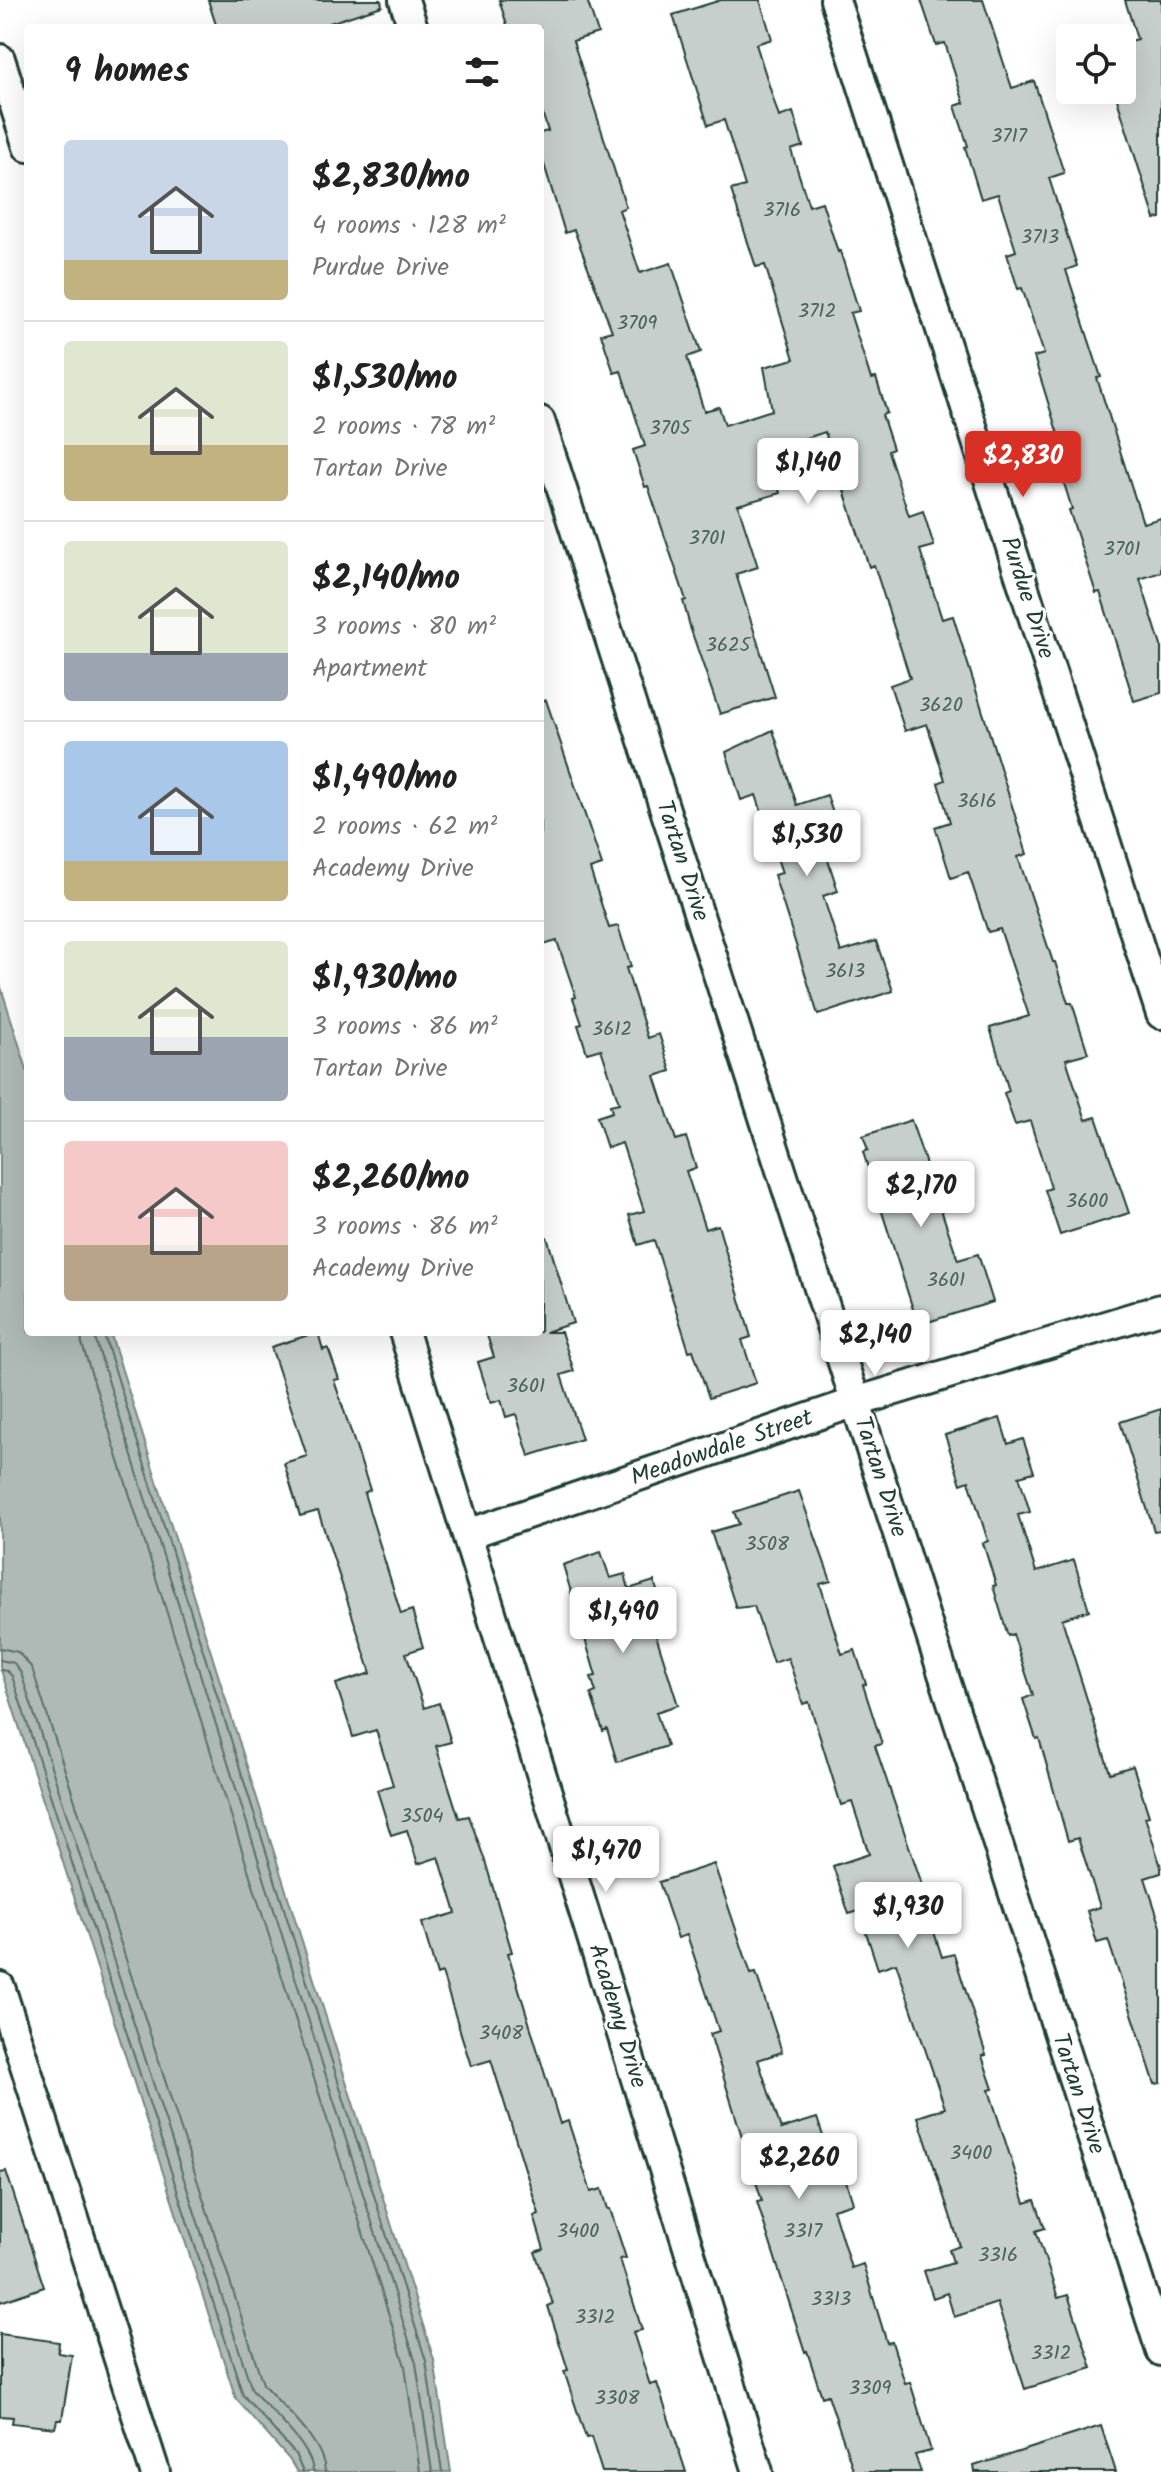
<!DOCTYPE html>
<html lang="en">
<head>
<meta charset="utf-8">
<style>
  :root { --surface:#fff; --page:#f6f6f6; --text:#222; --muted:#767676; --line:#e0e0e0; --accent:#d93025 }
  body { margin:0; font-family:Kalam,sans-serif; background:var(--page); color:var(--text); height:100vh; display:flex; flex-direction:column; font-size:30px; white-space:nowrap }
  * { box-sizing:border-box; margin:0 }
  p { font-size:26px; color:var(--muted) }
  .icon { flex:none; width:44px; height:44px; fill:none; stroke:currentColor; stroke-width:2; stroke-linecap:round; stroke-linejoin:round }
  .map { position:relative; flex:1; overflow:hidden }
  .drawer { position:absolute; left:24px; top:24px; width:520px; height:1312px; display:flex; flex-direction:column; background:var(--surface); border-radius:8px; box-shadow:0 8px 32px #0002 }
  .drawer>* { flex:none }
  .controls { position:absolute; left:1056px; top:24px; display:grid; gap:16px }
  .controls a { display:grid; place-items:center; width:80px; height:80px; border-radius:8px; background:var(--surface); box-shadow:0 8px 32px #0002; font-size:40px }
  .price { position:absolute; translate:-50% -68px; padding:0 18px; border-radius:8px; background:#fff; color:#222; font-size:26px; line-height:52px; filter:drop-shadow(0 2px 4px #0008) }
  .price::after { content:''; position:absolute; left:50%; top:48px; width:24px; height:18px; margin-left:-12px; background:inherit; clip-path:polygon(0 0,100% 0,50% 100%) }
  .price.on { background:var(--accent); color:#fff }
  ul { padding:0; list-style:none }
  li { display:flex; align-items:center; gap:24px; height:200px; padding:0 40px }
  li+li { border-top:2px solid var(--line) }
  li span { display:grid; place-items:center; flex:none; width:224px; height:160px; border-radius:8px; color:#555 }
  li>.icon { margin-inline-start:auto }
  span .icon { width:96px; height:96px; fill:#fffc; stroke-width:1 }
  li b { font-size:34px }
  h2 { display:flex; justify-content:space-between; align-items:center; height:96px; padding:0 40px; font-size:34px }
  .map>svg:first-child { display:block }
</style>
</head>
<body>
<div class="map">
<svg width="1161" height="2472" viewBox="0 0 1161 2472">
  <rect width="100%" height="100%" fill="#fff"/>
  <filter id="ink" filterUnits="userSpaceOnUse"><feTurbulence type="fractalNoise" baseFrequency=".0125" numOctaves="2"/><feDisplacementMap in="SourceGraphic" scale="16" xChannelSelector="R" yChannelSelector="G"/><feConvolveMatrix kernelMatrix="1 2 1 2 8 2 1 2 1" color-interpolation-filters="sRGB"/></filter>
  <g filter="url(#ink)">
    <path fill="#afbab7" stroke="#758883" stroke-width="2" d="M0,984L28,1073V1332H110L434,2360L451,2472H297L289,2459L236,2399L0,1667Z"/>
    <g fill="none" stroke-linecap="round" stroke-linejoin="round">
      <path stroke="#596f68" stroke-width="2" d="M81,1332L82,1344L405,2366L420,2472
        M93,1332L416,2363L432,2472
        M103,1332L426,2361L442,2472
        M0,1648L18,1652L32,1668L263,2384C282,2407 324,2441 325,2472
        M0,1660L14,1663L21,1673L252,2390C269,2410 312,2446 313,2472
        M0,1670L7,1671L12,1676L243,2395L295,2454L303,2472"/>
    </g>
    <path fill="#c7cfcc" stroke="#1f3d34" stroke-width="2" d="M208,0H381L382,6L314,28H217Z
      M499,0H587L598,33L573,41L626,207L619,210L640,273L671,263L701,352L687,357L704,411L719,407L725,425L772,410L764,367L794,359L765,265L756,267L731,190L745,186L724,120L708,125L673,15L721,0H760L772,39L756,44L779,117L793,112L803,146L791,150L809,206L822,202L838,252L840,251L859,311L850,313L871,379L876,378L887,413L882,415L893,449L888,451L909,516L923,511L934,546L920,550L942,619L953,616L1027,854L1018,857L1053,962H1055L1068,1003H1072L1088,1053L1066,1059L1086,1120L1096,1117L1129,1213L1060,1235L1045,1190L1051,1188L1030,1121L1015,1125L1004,1093L1009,1091L990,1028L1029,1016L1000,929L988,932L968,872L951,878L935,827L950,822L938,783L945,780L927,724L905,731L890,685L910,678L874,565L869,567L825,432L767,451L780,493L738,505L758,567L736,574L775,697L720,714L691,630L683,601L686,600L648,486L645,487L633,450L645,446L621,371L614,373L601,334L612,331L574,230L565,233L540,151V133L548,131L540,106V28H508Z
      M921,0H983L1012,88L1034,81L1064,173L1049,178L1077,266L1066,270L1101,377L1097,378L1143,523L1161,518V572L1140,579L1161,646V693L1134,701L1100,592L1096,593L1069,510L1072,509L1056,457L1064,454L1034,357L1044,354L1022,288L1018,289L1007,254L1016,251L998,194L981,199L965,147L968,146L955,106L964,103L945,43L936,45Z
      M1125,0H1161V218L1155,219L1114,90H1122V43L1137,39Z
      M546,700L602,865L590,869L609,928L618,926L631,967L626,968L648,1038L659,1034L671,1071L655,1076L676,1140L686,1137L696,1168L686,1171L705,1229L718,1225L751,1337L742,1340L756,1383L709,1398L693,1350L689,1351L654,1240L638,1245L629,1215L644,1211L622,1143L607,1148L597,1117L612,1112L610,1105L619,1103L601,1049L587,1053L578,1025L582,1024L573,998L576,997L557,941L540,946V701Z
      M773,730L797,805L827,795L843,845L825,851L838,891L823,896L841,952L876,941L893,991L818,1015L774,875L782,873L756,795L741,800L726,752Z
      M911,1120L958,1260L978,1254L993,1302L918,1325L863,1152L868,1150L863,1136Z
      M547,1237L573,1323L545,1332H561L574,1371L561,1375L582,1439L529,1456L516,1414L506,1417L501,1400L491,1403L478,1362L494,1357L486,1332H540V1238Z
      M318,1332L323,1350L328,1348L339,1379L334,1380L370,1490L364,1493L401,1614L412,1610L423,1647L406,1653L424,1708L439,1703L451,1742L436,1746L459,1818L469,1816L485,1861L512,1952L508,1953L560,2124L568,2121L591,2192L602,2189L608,2209H610L626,2258L620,2259L642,2330L633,2332L650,2385L657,2383L686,2472H602L591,2437L586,2438L564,2371L568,2370L548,2306L553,2304L535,2252L544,2249L534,2216L539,2214L491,2060L471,2066L442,1973L437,1975L422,1923L456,1913L439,1857L418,1864L407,1830L391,1835L377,1790L393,1785L376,1730L353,1737L336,1684L371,1673L318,1511L300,1516L284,1463L307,1456L271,1347Z
      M1161,1409V1530L1154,1531L1120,1422Z
      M1000,1418L1008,1444L1023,1439L1034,1472L1019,1476L1030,1512L1018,1515L1036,1572L1074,1560L1089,1610L1062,1619L1110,1773L1133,1766L1149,1816L1145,1817L1161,1867V1873L1145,1878L1161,1927V2083L1155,2084L1108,1940L1097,1943L1087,1911L1100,1907L1078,1838L1068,1841L1039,1738L1036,1739L1023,1699L1033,1695L1013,1634L1008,1636L993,1586L996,1585L983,1543L988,1541L969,1481L961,1484L945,1435Z
      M799,1491L831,1581L820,1584L842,1654L855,1650L866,1684L863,1685L882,1744L875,1746L924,1890L921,1891L942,1957L954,1954L986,2055L982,2056L993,2089L989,2090L1025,2203L1035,2200L1045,2228L1036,2231L1058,2298L1068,2295L1092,2368L1025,2389L997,2303L954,2317L947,2293L933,2298L924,2271L953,2262L949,2250L960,2246L918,2117L945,2108L896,1963L878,1969L859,1911L849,1914L833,1866L869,1854L852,1802L841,1805L809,1702L803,1704L788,1658L773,1663L754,1606L736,1608L711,1532L739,1524L734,1512Z
      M601,1552L610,1578L625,1574L629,1589L654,1581L670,1630L656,1635L678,1705L656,1712L667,1746L617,1762L607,1729L603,1731L591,1694L596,1692L591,1677L596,1676L563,1565Z
      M714,1864L751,1974L756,1973L782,2052L758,2060L781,2129L817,2118L837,2178L844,2175L853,2203L833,2209L851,2268L863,2264L887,2343L892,2342L905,2383L910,2382L931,2451L915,2455L921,2472H854L828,2395L822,2397L807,2351L805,2352L757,2202L762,2201L710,2034L719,2031L687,1935L678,1938L659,1882Z
      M6,2171L44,2287L0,2302V2172Z
      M0,2334L59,2342L58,2353L72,2355L62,2420H57L55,2428L12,2423L13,2417L0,2416Z
      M1101,2426L1116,2472H975L974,2466Z"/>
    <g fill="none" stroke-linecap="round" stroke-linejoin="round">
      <g stroke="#1f3d34" stroke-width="34">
        <path id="minor" d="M404,0L413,28
          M835,0L1161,1014
          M0,59L28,147
          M540,421L1161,2351
          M404,1332L758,2472
          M468,1534L856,1402L1161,1309
          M0,1987L155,2472"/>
      </g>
      <use href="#minor" stroke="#fff" stroke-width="28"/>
    </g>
  </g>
  <g text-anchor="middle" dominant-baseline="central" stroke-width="6" stroke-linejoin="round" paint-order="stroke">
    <g font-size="20" fill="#49625a">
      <text x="1009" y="137">3717</text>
      <text x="782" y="211">3716</text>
      <text x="1040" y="238">3713</text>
      <text x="817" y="312">3712</text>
      <text x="637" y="324">3709</text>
      <text x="670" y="429">3705</text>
      <text x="707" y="539">3701</text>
      <text x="1122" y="550">3701</text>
      <text x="728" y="646">3625</text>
      <text x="941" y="706">3620</text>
      <text x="977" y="802">3616</text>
      <text x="845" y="972">3613</text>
      <text x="612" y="1030">3612</text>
      <text x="1087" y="1202">3600</text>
      <text x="946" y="1281">3601</text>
      <text x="526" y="1387">3601</text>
      <text x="767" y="1545">3508</text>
      <text x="422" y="1817">3504</text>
      <text x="501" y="2034">3408</text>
      <text x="971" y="2154">3400</text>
      <text x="578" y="2232">3400</text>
      <text x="803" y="2232">3317</text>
      <text x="998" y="2256">3316</text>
      <text x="831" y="2300">3313</text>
      <text x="595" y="2318">3312</text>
      <text x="1051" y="2354">3312</text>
      <text x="870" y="2389">3309</text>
      <text x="617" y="2399">3308</text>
    </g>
    <g font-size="24" fill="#1f3d34" stroke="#fff">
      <text transform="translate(1027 598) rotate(72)">Purdue Drive</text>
      <text transform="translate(682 861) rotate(72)">Tartan Drive</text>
      <text transform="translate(722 1448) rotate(-19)">Meadowdale Street</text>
      <text transform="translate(880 1477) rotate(72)">Tartan Drive</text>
      <text transform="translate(617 2016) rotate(73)">Academy Drive</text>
      <text transform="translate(1078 2094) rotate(72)">Tartan Drive</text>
    </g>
  </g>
</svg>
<div class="controls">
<a><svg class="icon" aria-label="locate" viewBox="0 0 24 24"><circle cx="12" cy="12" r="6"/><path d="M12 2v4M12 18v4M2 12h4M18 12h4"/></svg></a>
</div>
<b class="price on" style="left:1023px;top:499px">$2,830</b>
<b class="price" style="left:808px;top:506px">$1,140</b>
<b class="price" style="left:807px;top:878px">$1,530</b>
<b class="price" style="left:921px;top:1229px">$2,170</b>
<b class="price" style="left:875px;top:1378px">$2,140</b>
<b class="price" style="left:623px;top:1655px">$1,490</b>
<b class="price" style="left:606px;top:1894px">$1,470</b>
<b class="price" style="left:908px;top:1950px">$1,930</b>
<b class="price" style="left:799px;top:2201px">$2,260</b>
<section class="drawer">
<h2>9 homes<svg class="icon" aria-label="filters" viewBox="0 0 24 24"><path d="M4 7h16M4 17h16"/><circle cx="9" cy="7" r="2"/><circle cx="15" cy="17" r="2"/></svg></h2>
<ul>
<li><span style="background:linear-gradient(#c9d6e8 75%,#c2b280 0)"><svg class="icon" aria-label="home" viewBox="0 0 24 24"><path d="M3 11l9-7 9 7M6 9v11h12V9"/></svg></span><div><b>$2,830/mo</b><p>4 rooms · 128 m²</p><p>Purdue Drive</p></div></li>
<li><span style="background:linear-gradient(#dfe7d0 65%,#c2b280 0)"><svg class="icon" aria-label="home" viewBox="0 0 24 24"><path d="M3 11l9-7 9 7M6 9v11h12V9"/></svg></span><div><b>$1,530/mo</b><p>2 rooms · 78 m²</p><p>Tartan Drive</p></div></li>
<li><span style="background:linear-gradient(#dfe7d0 70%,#9aa5b1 0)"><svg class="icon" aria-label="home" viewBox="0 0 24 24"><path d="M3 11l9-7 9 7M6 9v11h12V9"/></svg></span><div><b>$2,140/mo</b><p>3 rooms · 80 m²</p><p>Apartment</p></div></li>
<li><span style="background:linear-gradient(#a9c7e8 75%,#c2b280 0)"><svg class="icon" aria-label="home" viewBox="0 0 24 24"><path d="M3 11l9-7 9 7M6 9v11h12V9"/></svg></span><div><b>$1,490/mo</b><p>2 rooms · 62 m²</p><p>Academy Drive</p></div></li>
<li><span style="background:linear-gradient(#dfe7d0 60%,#9aa5b1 0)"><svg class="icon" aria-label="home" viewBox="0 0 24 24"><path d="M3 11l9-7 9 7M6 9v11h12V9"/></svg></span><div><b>$1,930/mo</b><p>3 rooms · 86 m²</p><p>Tartan Drive</p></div></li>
<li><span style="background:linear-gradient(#f6c9c9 65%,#b9a48a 0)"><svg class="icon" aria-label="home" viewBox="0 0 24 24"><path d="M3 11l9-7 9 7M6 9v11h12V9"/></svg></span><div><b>$2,260/mo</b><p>3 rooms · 86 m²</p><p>Academy Drive</p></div></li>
</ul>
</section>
</div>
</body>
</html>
